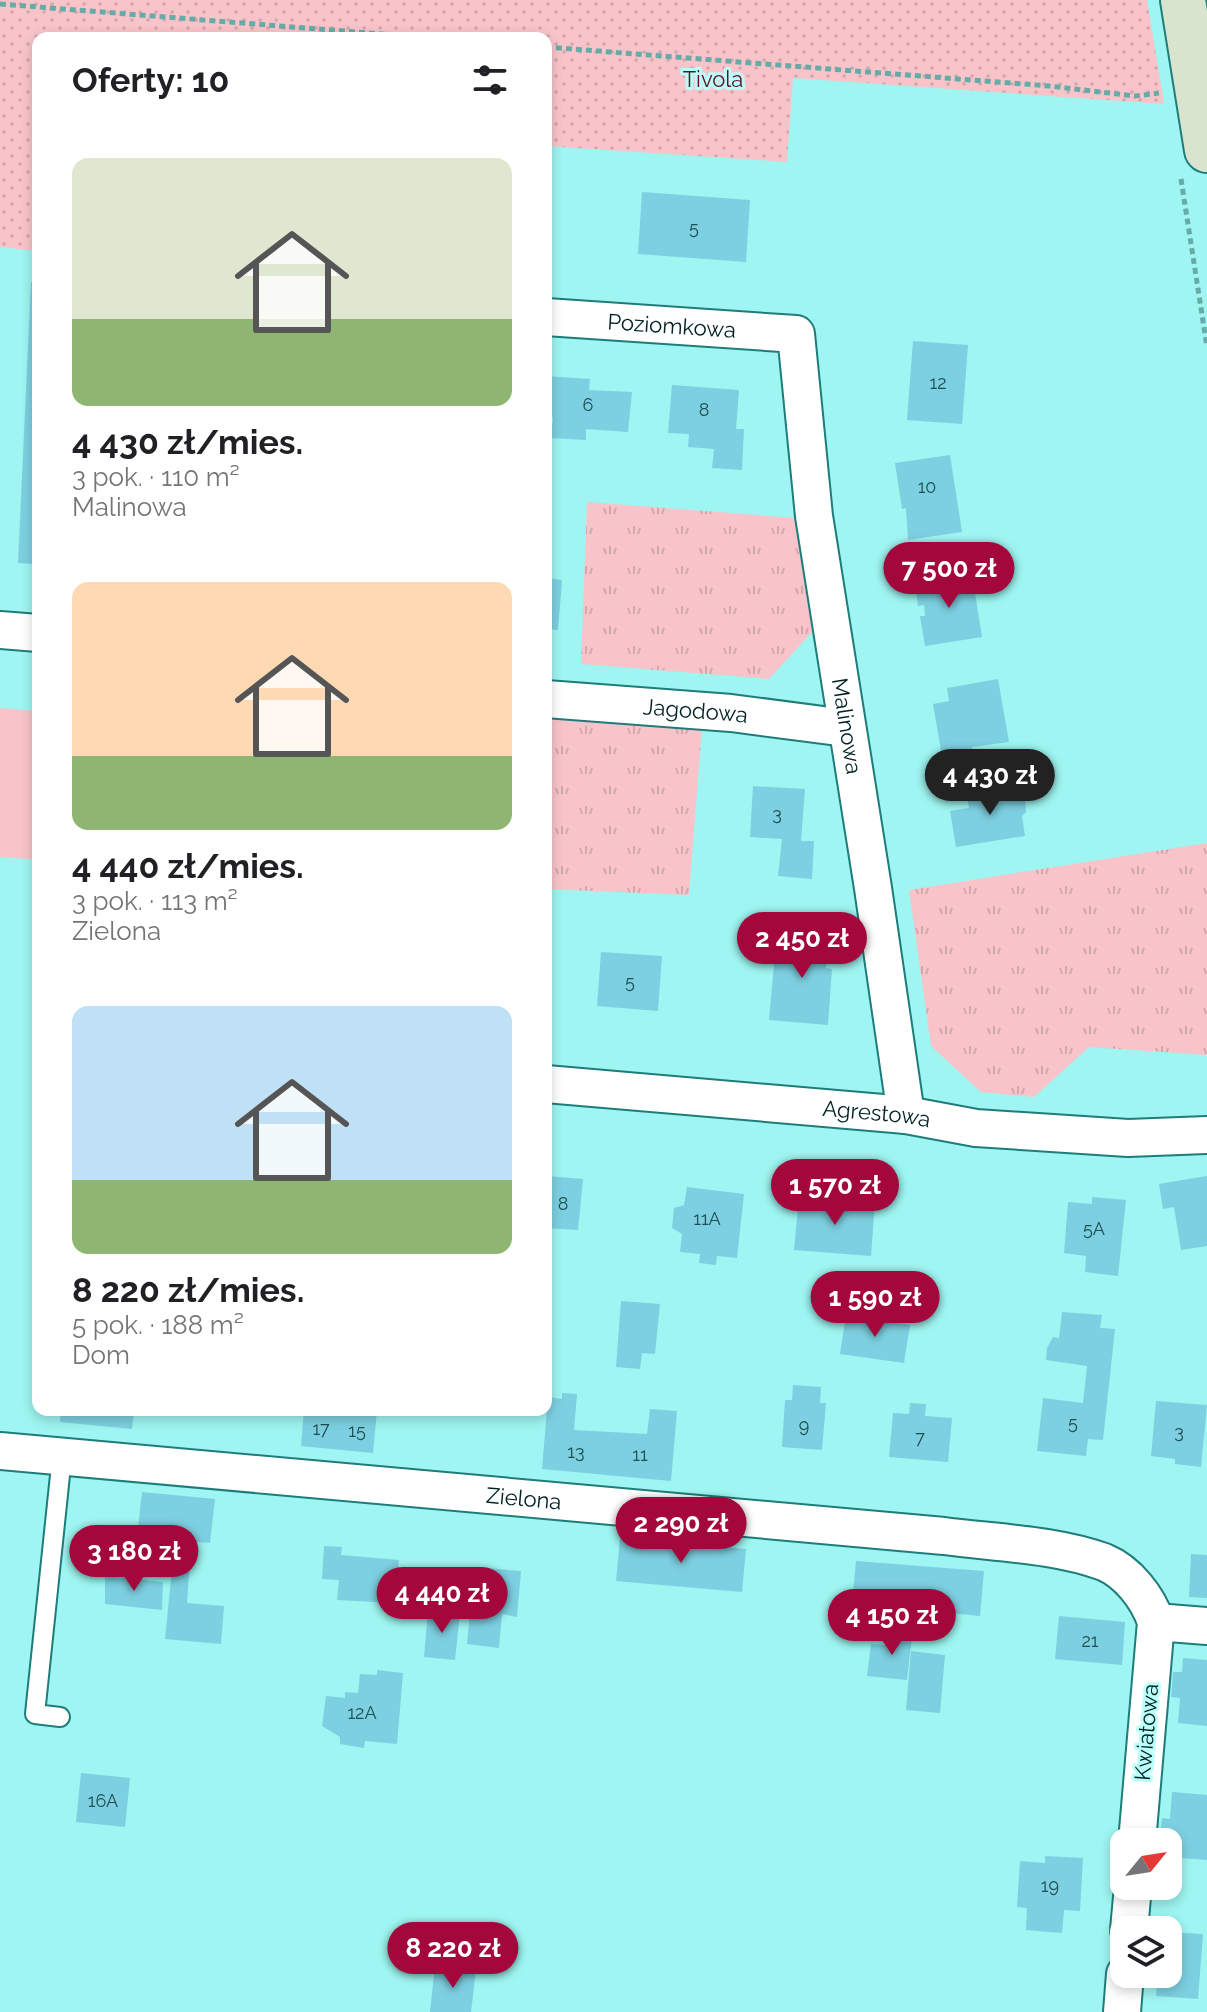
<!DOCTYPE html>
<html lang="pl">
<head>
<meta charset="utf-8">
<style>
  :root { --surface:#fff; --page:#f2f2f2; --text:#202124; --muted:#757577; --accent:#a3073c }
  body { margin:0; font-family:Raleway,sans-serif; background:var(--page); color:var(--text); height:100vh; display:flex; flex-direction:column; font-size:30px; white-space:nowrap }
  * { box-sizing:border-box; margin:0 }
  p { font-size:26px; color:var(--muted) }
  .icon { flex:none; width:44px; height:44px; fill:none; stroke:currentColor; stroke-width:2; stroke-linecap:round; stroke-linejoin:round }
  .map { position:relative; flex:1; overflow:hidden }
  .side { position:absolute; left:32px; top:32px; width:520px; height:1384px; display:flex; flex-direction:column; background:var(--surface); border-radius:16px; box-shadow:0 4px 12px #0003 }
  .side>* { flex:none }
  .needle { width:52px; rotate:60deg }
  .fabs { position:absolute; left:1110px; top:1828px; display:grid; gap:16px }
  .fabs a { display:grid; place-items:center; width:72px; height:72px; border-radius:16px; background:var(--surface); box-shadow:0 4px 12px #0003; font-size:40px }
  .price { position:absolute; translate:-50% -68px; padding:0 18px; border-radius:28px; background:var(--accent); color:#fff; font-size:26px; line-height:52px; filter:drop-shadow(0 2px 4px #0008) }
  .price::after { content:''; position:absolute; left:50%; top:48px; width:24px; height:18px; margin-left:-12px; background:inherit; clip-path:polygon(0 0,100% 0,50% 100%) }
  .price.active { background:#222; color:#fff }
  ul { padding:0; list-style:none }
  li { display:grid; align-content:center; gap:16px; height:424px; padding:0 40px }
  li span { display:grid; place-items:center; height:248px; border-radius:16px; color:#555 }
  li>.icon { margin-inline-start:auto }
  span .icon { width:144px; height:144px; fill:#fffc; stroke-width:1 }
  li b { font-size:34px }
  h2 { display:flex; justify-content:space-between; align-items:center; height:96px; padding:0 40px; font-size:34px }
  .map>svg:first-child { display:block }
</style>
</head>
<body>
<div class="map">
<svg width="1207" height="2012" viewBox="0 0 1207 2012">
  <defs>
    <pattern id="grass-tufts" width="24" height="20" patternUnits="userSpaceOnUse" patternTransform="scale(2)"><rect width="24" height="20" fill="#f8c4c9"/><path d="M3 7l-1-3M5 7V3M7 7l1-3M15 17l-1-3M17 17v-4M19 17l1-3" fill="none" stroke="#d3a8ac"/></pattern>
    <pattern id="garden-dots" width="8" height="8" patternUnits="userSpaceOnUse" patternTransform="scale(2)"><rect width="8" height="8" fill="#f8c4c9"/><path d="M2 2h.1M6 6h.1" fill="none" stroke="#d3a8ac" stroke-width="1.8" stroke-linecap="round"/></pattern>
  </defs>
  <rect width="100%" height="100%" fill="#9ef5f1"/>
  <path fill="url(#grass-tufts)" d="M587,502L795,518L813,631L769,679L581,664Z
    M546,716L702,727L689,895L546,889Z
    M1207,843V1055L1089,1047L1034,1097L981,1092L931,1046L909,890Z"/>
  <path fill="url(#garden-dots)" d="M0,0H1147L1164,104L793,78L787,162L546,146V38H38V251L0,247Z"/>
  <path fill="#f8c4c9" d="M0,708L38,711V860L0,857Z"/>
  <path fill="#7dd0e1" d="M642,192L750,200L746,262L638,254Z
    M35,276H38V564L18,563L31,282H35Z
    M913,341L968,345L962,424L907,420Z
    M546,376L590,379L589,390L632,392L628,432L586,429V440L551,438L553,417H546Z
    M672,385L739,390L736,429H744L742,470L712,468L714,449L688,447L689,434L668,433Z
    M950,455L962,532L908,540L906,508L902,509L895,463Z
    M972,574L982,637L925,646L920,616H925L924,605L918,606L915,583Z
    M546,578L562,580L558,630L546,629Z
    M998,679L1009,742L972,747L975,763L944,768L933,704L949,701L947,688Z
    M1018,785L1019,796L1025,799L1026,812L1022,816L1025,836L956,847L950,811L969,808L966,793Z
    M753,786L805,789L801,841H814L812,879L778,876L782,839L750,837Z
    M782,932L829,936L826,968L832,969L828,1025L769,1020L774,964H779Z
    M601,952L662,956L658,1011L597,1006Z
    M546,1176L583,1179L578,1230L546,1228Z
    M1207,1176V1246L1181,1250L1174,1207L1163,1209L1159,1184Z
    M687,1187L744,1194L737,1258L717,1256L716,1265L699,1263L700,1254L680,1252L682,1234L672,1228L674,1208L684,1205Z
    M799,1197L831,1199V1202L849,1204L850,1201L875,1203L871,1256L794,1250Z
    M1092,1197L1126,1200L1118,1276L1085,1272L1086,1256L1064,1253L1068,1202L1092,1204Z
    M621,1301L660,1304L655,1354L642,1353L640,1369L616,1367Z
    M1062,1312L1102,1315L1100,1328L1115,1329L1103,1440L1088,1439L1086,1456L1037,1451L1043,1398L1083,1403L1087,1366L1046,1360L1047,1348L1053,1337L1059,1338Z
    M846,1315L910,1325L904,1363L840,1354Z
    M793,1385L821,1387L820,1403H826L822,1450L782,1447L785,1400H792Z
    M562,1393L577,1394L574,1430L647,1434L650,1409L677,1411L671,1481L542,1469L548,1397L562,1399Z
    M1156,1401L1207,1405L1201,1467L1175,1464V1459L1151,1456Z
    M910,1403L926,1404L925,1416L952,1418L948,1462L889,1457L893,1413L909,1414Z
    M61,1410H134L132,1429L60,1422Z
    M304,1410H377L373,1453L301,1446Z
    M142,1492L215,1499L210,1543L185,1541L184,1560H190L187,1603L224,1606L221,1644L165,1639L173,1559L162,1558L164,1539L137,1537Z
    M620,1538L746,1549L742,1592L616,1581Z
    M324,1546L342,1547L341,1555L399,1560L395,1603L337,1600L339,1580L322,1579Z
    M1191,1554L1207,1555V1598L1189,1597Z
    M856,1561L984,1571L980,1616L852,1603Z
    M474,1567L521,1571L517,1617L502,1614L499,1648L467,1644Z
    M105,1576L163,1582L162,1610L105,1604Z
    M428,1611L460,1614L455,1660L424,1657Z
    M1059,1616L1125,1622L1122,1665L1055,1659Z
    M898,1625L913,1627L907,1680L867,1676L871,1644L896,1646Z
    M911,1651L945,1655L940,1713L906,1710Z
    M1183,1658L1207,1660V1726L1178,1723L1180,1698L1171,1697L1173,1672H1182Z
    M377,1670L403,1673L397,1744L365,1741L364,1748L340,1744V1737L322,1726L326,1696L345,1698V1692L358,1693L360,1674L377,1675Z
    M81,1773L130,1778L125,1827L76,1822Z
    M1172,1792L1207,1795V1860L1168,1857L1170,1831L1161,1830L1162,1818L1170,1819Z
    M1045,1856L1083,1858L1080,1911L1064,1910L1062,1933L1026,1930L1027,1908L1017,1907L1020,1861L1045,1863Z
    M1168,1932L1203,1934L1198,1999L1156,1996L1158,1974H1168Z
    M435,1965L476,1970L471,2012H430Z"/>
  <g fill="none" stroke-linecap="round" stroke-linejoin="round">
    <g stroke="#1e7d7a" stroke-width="22">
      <path id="lane" d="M60,1717L35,1714L62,1456"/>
    </g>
    <g stroke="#1e7d7a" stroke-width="40">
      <g id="street">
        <path id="s1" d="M546,317L796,334L814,516L873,888L906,1115"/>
        <path d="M0,630L38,633"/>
        <path id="s2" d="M546,699L731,713L846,728"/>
        <path id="s3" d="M546,1084L906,1115L976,1128L1128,1138L1207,1135"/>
        <path id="s4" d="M0,1451L944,1536C997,1543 1055,1544 1104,1562C1128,1572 1148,1598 1156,1622L1137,1842"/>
        <path d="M1156,1622L1207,1626"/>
        <path d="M1129,1930L1133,1886"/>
        <path d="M1122,2012L1125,1974"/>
      </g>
    </g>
    <g stroke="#1e7d7a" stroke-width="48">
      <path id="secondary" d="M1183,0L1207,150"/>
    </g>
    <path stroke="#67aba8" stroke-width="5" stroke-dasharray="6 4" stroke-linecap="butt" d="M0,4L433,38
      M546,47L1049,86L1135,96L1159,93
      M1181,179L1207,347"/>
    <use href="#lane" stroke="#fff" stroke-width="18"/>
    <use href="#street" stroke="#fff" stroke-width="36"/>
    <use href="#secondary" stroke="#d8e4ce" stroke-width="44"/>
  </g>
  <g text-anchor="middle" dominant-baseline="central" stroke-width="6" stroke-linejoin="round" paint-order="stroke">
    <g font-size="18" fill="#1f4e51">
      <text x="694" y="227">5</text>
      <text x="938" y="382">12</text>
      <text x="588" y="404">6</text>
      <text x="704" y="409">8</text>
      <text x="927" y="486">10</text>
      <text x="777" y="813">3</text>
      <text x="630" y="981">5</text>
      <text x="563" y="1203">8</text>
      <text x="707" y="1218">11A</text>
      <text x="1094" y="1228">5A</text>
      <text x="1073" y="1422">5</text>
      <text x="804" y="1425">9</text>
      <text x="321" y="1428">17</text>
      <text x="357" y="1430">15</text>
      <text x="1179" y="1431">3</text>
      <text x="920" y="1437">7</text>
      <text x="576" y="1451">13</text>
      <text x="640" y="1454">11</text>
      <text x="1090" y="1640">21</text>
      <text x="362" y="1712">12A</text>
      <text x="103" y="1800">16A</text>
      <text x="1050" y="1885">19</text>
    </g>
    <g font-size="22" fill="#611025" stroke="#bbfffb">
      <text x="713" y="79">Tivola</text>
    </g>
    <g font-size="22" fill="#002221" stroke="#bbfffb">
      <text stroke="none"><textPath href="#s1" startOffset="126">Poziomkowa</textPath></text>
      <text stroke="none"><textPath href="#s2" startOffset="150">Jagodowa</textPath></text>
      <text stroke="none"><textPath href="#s1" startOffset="646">Malinowa</textPath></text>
      <text stroke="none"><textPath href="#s3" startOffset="332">Agrestowa</textPath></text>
      <text stroke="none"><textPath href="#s4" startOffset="526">Zielona</textPath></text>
      <text transform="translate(1146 1732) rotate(-85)">Kwiatowa</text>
    </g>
  </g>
</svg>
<div class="fabs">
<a><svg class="needle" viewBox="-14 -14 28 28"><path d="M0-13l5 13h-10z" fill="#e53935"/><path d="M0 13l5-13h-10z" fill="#757577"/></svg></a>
<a><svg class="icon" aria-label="layers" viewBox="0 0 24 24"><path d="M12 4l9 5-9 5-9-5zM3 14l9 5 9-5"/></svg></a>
</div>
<b class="price" style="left:949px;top:610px">7 500 zł</b>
<b class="price active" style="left:990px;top:817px">4 430 zł</b>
<b class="price" style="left:802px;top:980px">2 450 zł</b>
<b class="price" style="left:835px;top:1227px">1 570 zł</b>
<b class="price" style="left:875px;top:1339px">1 590 zł</b>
<b class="price" style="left:681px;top:1565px">2 290 zł</b>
<b class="price" style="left:134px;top:1593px">3 180 zł</b>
<b class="price" style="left:442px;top:1635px">4 440 zł</b>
<b class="price" style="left:892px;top:1657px">4 150 zł</b>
<b class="price" style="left:453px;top:1990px">8 220 zł</b>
<section class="side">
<h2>Oferty: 10<svg class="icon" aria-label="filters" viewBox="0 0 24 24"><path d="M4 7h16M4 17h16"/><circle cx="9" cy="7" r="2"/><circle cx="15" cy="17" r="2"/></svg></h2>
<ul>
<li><span style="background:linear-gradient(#dfe7d0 65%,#8fb573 0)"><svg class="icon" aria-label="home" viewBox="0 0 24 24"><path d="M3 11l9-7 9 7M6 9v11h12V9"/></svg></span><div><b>4 430 zł/mies.</b><p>3 pok. · 110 m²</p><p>Malinowa</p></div></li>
<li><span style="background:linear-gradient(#ffd9b3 70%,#8fb573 0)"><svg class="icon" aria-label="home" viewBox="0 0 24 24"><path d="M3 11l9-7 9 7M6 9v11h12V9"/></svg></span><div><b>4 440 zł/mies.</b><p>3 pok. · 113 m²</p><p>Zielona</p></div></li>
<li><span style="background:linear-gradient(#bfe0f5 70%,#8fb573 0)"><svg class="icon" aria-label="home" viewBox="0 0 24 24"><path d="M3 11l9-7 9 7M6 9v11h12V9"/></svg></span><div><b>8 220 zł/mies.</b><p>5 pok. · 188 m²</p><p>Dom</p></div></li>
</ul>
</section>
</div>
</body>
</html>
